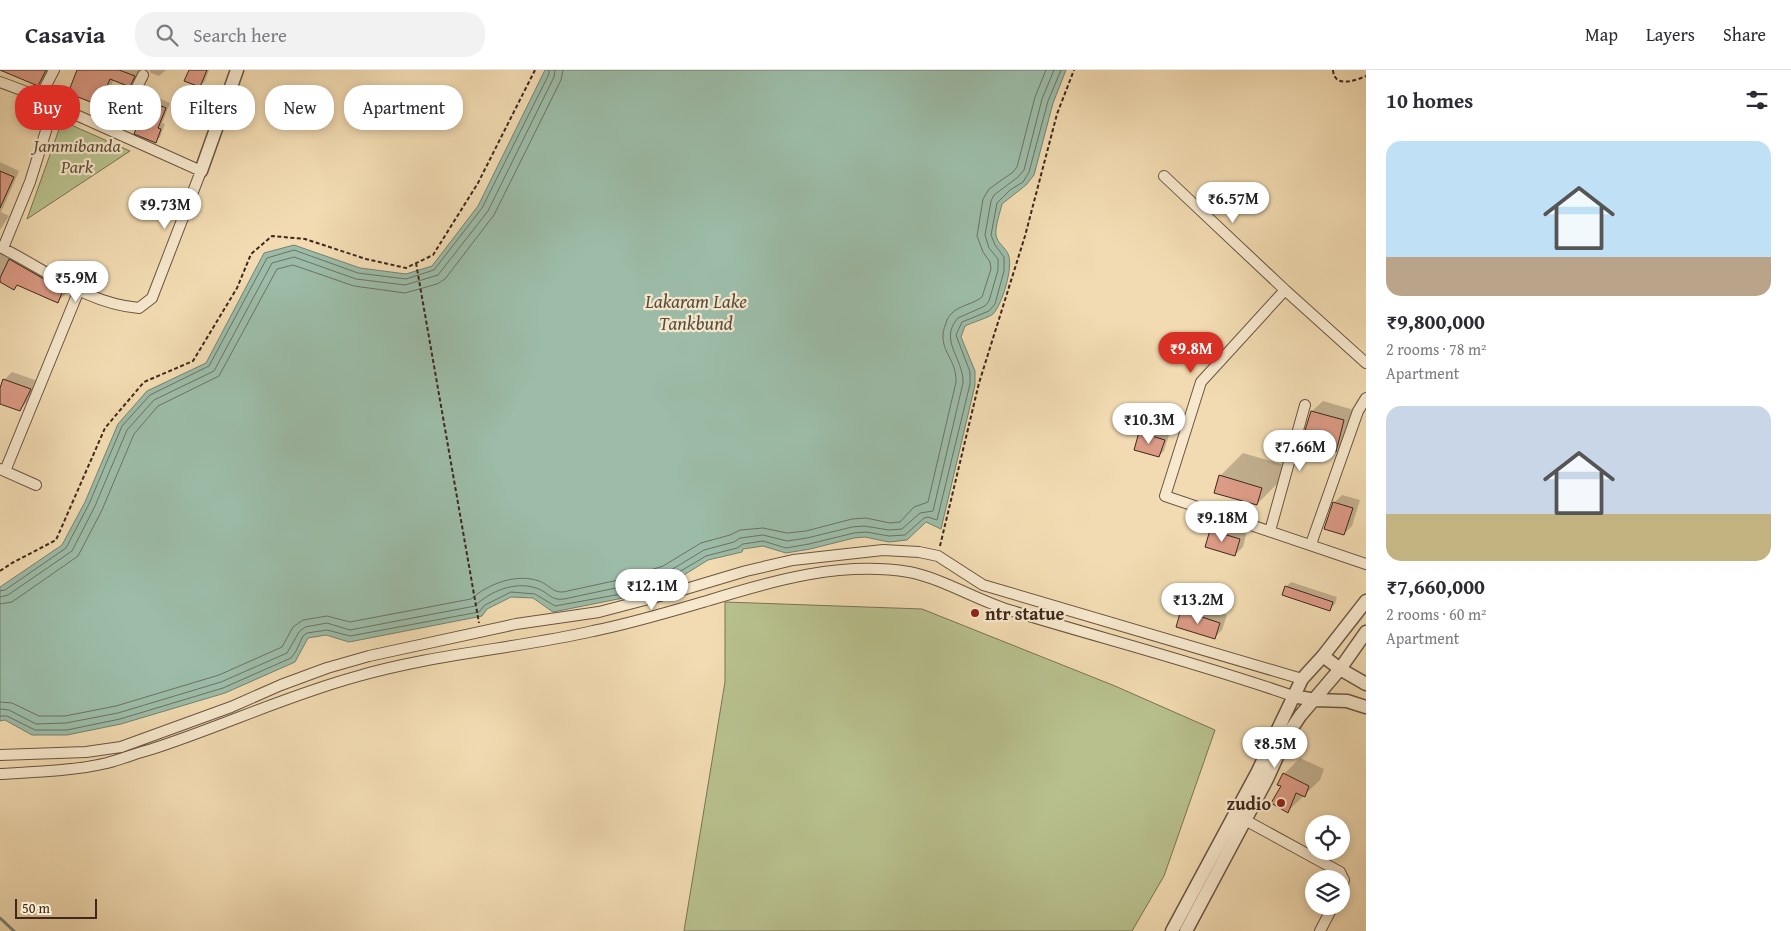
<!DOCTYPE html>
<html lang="en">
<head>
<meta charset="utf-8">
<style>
  :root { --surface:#fff; --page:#f2f2f3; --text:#2b2b33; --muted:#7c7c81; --line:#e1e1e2; --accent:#d93025 }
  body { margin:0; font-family:"Gentium Book Plus",serif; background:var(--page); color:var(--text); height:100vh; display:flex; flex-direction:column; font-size:19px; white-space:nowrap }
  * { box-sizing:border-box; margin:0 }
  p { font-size:16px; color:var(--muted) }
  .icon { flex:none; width:28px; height:28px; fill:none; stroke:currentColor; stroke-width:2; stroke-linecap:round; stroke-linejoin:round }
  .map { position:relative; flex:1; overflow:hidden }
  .sheet { display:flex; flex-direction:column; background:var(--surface); width:425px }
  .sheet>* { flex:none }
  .top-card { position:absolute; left:15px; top:15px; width:475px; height:45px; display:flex; gap:10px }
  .tools { position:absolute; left:1305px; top:745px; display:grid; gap:10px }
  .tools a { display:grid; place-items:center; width:45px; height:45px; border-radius:50%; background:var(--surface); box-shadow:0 2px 8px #0003; font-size:25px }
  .scale { position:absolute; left:15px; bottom:12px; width:82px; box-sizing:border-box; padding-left:5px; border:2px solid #3e281c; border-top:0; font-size:14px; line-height:18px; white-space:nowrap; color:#3e281c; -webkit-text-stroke:4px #f7e8cd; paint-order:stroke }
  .price { position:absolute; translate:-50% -42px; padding:0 11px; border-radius:18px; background:#fff; color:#222; font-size:16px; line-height:32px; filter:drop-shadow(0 1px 2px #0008) }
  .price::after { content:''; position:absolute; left:50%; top:30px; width:15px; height:11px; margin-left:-8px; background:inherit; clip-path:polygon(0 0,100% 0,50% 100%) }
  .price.active { background:var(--accent); color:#fff }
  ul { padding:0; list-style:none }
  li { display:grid; align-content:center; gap:10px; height:265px; padding:0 20px }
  li span { display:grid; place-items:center; height:155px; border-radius:15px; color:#555 }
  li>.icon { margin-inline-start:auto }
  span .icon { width:90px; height:90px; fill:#fffc; stroke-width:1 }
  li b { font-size:21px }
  h2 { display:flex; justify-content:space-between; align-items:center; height:60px; padding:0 20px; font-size:21px }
  .chip { padding:0 18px; border-radius:20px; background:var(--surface); box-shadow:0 2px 8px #0003; font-size:18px; line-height:45px }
  .chip.active { background:var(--accent); color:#fff }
  header { display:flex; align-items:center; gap:30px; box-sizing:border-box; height:70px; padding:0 25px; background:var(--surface); border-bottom:1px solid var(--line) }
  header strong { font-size:24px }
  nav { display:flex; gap:28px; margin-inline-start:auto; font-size:18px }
  .search { width:350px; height:45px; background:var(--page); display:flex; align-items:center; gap:12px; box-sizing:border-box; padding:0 18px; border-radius:20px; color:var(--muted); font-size:19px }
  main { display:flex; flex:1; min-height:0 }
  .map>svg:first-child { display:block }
</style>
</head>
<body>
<header>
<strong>Casavia</strong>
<div class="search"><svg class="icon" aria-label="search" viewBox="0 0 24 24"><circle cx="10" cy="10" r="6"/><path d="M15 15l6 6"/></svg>Search here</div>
<nav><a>Map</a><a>Layers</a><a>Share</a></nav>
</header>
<main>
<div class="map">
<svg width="1366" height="861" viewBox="0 0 1366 861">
  <rect width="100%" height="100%" fill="#f2dbb2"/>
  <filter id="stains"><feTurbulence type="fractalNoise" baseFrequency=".004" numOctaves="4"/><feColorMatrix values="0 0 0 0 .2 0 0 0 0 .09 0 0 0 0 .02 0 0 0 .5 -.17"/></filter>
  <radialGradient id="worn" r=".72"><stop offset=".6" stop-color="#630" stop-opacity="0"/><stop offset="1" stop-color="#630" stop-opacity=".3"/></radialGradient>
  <path fill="#b8c18e" stroke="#7b7455" d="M62,51L130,81L27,149Z
    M725,532L922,539L1115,616L1215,660L1164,806L1132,861H684L725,612Z"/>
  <path fill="#9cbca8" stroke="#768170" d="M545,0H1066L1053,33L1034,105L1026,115L1002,134C1000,143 995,156 996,165C997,173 1005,177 1008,184C1014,196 1002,235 993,244C990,247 971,253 965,256L961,267L975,301V315L941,459L926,452L907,470L889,472L865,467L854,468L810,479L786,483L763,476L743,479L742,482L708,490L671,513L628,527L553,542L533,528L511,527L487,539L482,546L349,572L326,565L308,568L295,592L225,623L121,654L67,665H32L5,650L0,651V517L62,475L85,432L118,354L147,321L206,293L264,183L294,175L360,198L406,204L432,196L478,136Z"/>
  <path fill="#0003" d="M9,0H48L44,8L38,14Z
    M79,0H141L137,7L129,15L114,9L110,18L129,24L122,39L114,47Z
    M149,0H166L159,6L151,3Z
    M190,0H209L205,11L200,16Z
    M153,26L170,33L162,53L165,54L160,67L155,72L148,31Z
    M0,92L19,101L1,142L9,146L0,160Z
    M0,176L71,211L67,223L58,231L19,214L14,218L0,211Z
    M12,302L38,311L28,331L20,339L0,332V319L4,310Z
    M1323,331L1354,340L1346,370L1335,380L1304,369L1312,341Z
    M1145,358L1169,365L1164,381L1159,386L1140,363Z
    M1243,383L1284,395L1280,411L1257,434L1220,406Z
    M1342,425L1360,430L1352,456L1344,464L1334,433Z
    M1219,452L1247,461L1243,477L1235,485L1207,476L1212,460Z
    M1291,512L1337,527L1335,534L1330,539L1286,517Z
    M1190,533L1227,545L1222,560L1214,568L1182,541Z
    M1300,688L1324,699L1320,710L1288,741L1282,716L1284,704Z"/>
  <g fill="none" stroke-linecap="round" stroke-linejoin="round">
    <path stroke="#6d7262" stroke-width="1" d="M0,521L5,520L66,478L89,434L122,356L150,325L209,296L267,188L294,180L358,203L406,209L434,200L482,138L549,4V0
      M0,527L8,525L72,481L95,436L127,360L154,330L214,301L272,193L294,187L356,209L405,215L438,205L488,141L554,7L555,0
      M0,534L12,532L78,486L102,440L134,364L158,336L219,306L277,199L293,195L354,216L405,223L437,214L445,209L494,145L561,10L563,0
      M0,632L12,633L39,646H65L116,636L219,605L282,577L293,557L303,550L327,546L350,552L471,529C488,514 516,503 539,511C548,514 553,523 563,522L623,509L663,496L701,473L730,465L740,460L763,458L787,463L806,461L852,449L866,448L890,453L900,452L914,437L928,432L956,312C957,287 935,279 946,253C947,249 949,246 952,243C960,235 974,234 982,227L991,199L990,192L983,182L977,166L983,129L989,119L1013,102L1017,97L1035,27L1046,0
      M0,639L9,640L36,654L66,653L118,643L221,612L287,583L299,562L305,557L327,553L350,560L475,536C490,521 515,511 536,518C549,522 550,531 564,529L625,516L666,503L704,480L734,472L740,468L763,465L787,471L807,468L852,457L864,456L889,460L902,459L920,443L933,441L963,313C964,289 938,270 958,248L985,236L989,231L998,200V189L989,178L985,165L991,131L994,125L1018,107L1024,100L1042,29L1054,0
      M0,646H7L35,660H67L120,649L223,618L291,588L296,581L303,566L307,563L327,560L350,566L479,542L485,535L511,522L535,524L555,536L627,523L669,508L706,486L737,478L743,474L763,471L786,478L809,474L854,463L866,462L889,466L905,465L924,448L928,447L937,450L970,314V302L956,265L962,252L989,241L995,234L1004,201V187L995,175L991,165L997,133L1010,120L1023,112L1029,102L1048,31L1061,0"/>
    <path stroke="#768170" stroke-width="3" d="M0,848L14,861"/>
  </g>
  <path fill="#dc9b86" stroke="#3e281c" d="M0,0H46L38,16Z
    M77,0H119L135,6L130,17L110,9L103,26L122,32L114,48L101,43L103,37L68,23Z
    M189,0H207L200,17L184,11Z
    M147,30L166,38L158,58L161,59L156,73L134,64Z
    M0,101L14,107L0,138Z
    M9,189L63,220L58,233L17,215L14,220L0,212V208Z
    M3,309L31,319L20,341L0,334V318Z
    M1311,341L1344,350L1336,382L1302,370Z
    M1139,362L1165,370L1159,387L1134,380Z
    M1219,405L1262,418L1257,435L1214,423Z
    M1333,432L1353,438L1344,465L1324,459Z
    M1210,460L1240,469L1235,486L1205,477Z
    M1285,516L1333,532L1330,541L1282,525Z
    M1181,540L1220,553L1215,569L1176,557Z
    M1283,703L1309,716L1305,727L1296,723L1288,743L1271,733L1281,716L1277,715Z"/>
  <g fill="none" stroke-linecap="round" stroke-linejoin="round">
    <g stroke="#6b5542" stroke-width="12">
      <path id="minor" d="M0,12L40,27L54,35L201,101L152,228L139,238C87,234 45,199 0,177
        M40,27L54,0
        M115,62L143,5
        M1164,106L1285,220
        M3,178L30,112L54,35
        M1366,293L1285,220L1201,312L1165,426L1366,494
        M0,399L36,415
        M5,401L79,220
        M1270,461L1305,335
        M1311,474L1358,341L1366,328
        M0,685L86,682L121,677L231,637L281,615L327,598L369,586L516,554L599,542L679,521L746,501L793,490L883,480L919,482L938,486L983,515L1302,609
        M0,704C35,702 73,701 107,693C122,689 137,683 152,679C220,657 286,626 355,607C433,584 514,579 593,561C633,553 672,541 710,530C775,510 841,491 909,502C941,508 977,530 1009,540C1104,569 1199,593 1293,626
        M1245,750L1340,802L1344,810L1341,822
        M1320,861L1333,836"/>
    </g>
    <g stroke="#6b5542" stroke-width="15">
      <path id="tertiary" d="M201,101L237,0
        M1323,586L1340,599L1366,614
        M1293,626L1315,630L1347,631L1366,637
        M1172,861L1258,701L1302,609L1323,586L1366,531
        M1186,861L1267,709L1286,667L1300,646L1340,599L1366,562"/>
    </g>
    <path stroke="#3e281c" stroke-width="2" stroke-dasharray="4 2.5" stroke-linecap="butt" d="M1333,0C1334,18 1355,11 1366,6
      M416,193L479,553
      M940,476L979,313L1025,166L1057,44L1074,0
      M0,501L12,493L56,470L105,358L144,312L193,291L237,218L251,184L272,166L305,169L366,189L406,198L433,185L478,113L535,0"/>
    <use href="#minor" stroke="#f7e8cd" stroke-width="10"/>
    <use href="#tertiary" stroke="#f7e8cd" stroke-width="12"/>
  </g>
  <g fill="#8f2418" stroke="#f7e8cd" stroke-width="2">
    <circle cx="975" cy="543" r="5"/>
    <circle cx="1281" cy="733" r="5"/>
  </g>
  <g text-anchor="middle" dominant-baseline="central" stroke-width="4.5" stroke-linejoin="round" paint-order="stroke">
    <g font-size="18" font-style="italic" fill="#5c4e38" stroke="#f7e8cd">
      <text x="77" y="75">Jammibanda<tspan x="77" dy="21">Park</tspan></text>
    </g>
    <g font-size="18" font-weight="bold" fill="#3e281c" stroke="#f7e8cd" text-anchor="start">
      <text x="985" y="543">ntr statue</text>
      <text x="1271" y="733" text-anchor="end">zudio</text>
    </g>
    <g font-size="19" font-style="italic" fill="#564d3f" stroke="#f7e8cd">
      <text x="696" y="231">Lakaram Lake<tspan x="696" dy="22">Tankbund</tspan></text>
    </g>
  </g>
  <rect width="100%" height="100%" filter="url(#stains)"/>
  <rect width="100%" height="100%" fill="url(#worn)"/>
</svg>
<div class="tools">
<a><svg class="icon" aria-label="locate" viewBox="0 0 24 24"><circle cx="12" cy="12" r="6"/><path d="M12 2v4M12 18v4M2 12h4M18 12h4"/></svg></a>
<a><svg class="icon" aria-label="layers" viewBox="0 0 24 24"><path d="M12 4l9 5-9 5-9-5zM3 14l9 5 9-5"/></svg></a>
</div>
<div class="scale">50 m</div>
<b class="price" style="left:1233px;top:154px">₹6.57M</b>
<b class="price" style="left:165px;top:160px">₹9.73M</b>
<b class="price" style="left:76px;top:233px">₹5.9M</b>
<b class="price active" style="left:1191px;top:304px">₹9.8M</b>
<b class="price" style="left:1149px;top:375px">₹10.3M</b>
<b class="price" style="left:1300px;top:402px">₹7.66M</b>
<b class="price" style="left:1222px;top:473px">₹9.18M</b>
<b class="price" style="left:652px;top:541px">₹12.1M</b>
<b class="price" style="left:1198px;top:555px">₹13.2M</b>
<b class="price" style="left:1275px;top:699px">₹8.5M</b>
<div class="top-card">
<a class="chip active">Buy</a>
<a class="chip">Rent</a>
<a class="chip">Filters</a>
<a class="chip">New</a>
<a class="chip">Apartment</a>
</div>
</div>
<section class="sheet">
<h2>10 homes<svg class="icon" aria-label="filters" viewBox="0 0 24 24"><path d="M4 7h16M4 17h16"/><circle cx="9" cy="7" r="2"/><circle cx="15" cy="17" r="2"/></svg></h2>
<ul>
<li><span style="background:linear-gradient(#bfe0f5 75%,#b9a48a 0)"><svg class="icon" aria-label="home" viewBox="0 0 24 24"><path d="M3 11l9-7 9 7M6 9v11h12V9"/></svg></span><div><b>₹9,800,000</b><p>2 rooms · 78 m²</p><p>Apartment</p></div></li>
<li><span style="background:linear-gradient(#c9d6e8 70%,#c2b280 0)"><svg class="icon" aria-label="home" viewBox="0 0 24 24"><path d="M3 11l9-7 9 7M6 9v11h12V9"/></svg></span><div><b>₹7,660,000</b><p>2 rooms · 60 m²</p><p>Apartment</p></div></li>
</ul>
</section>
</main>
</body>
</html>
